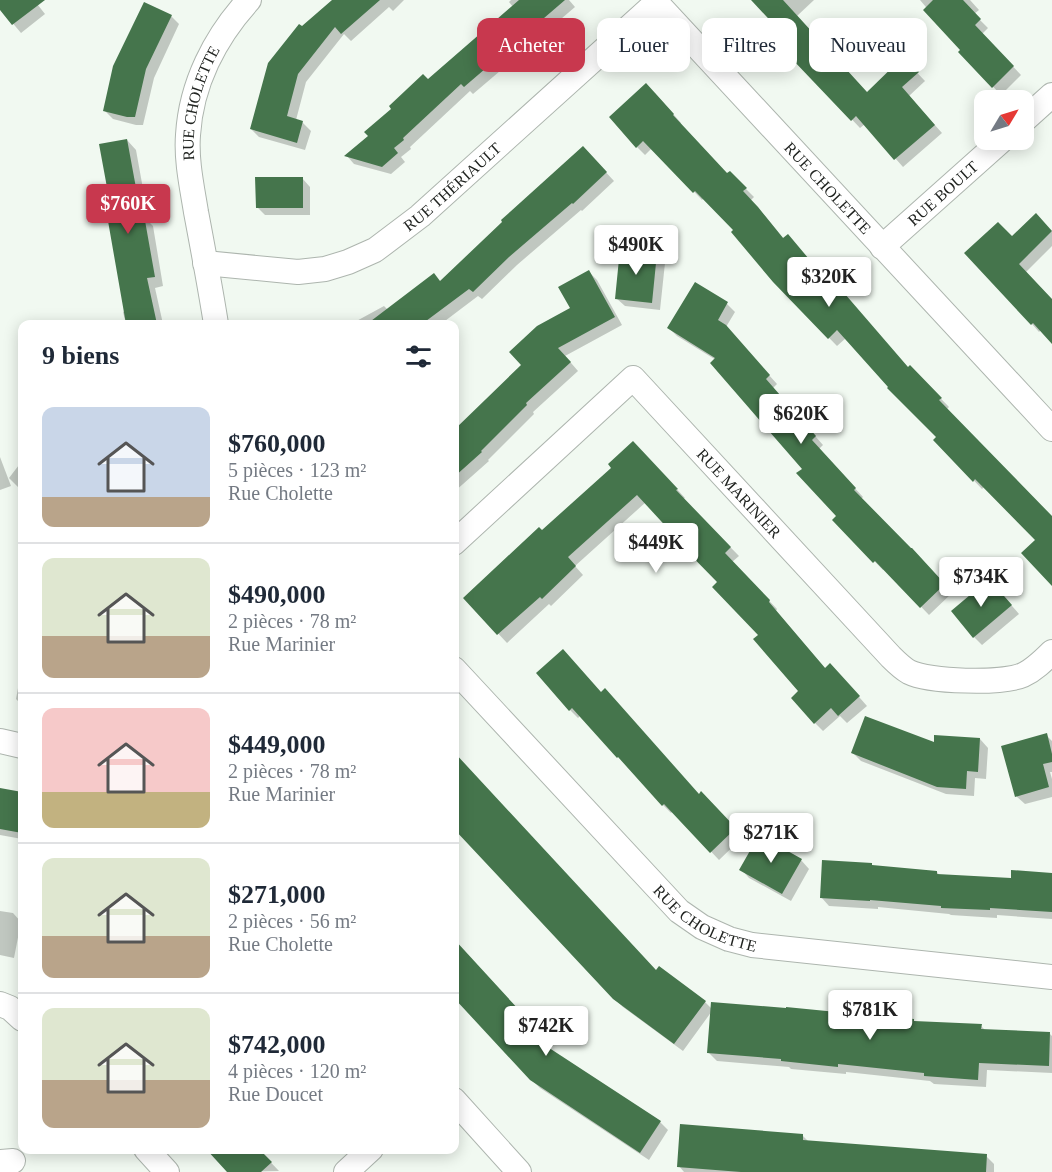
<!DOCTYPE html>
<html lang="fr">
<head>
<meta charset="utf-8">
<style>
  :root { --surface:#fff; --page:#f6f6f7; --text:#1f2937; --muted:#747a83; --line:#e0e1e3; --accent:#c8384e }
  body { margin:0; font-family:Georgia,serif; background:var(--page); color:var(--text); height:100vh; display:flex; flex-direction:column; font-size:22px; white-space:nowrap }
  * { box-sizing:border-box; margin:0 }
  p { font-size:20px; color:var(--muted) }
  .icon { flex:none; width:33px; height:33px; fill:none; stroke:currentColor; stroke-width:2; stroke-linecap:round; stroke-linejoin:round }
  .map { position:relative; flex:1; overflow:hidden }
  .details { position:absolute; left:18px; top:320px; width:441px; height:834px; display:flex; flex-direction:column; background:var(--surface); border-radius:12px; box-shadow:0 3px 15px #0003 }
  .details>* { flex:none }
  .guide { position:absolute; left:477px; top:18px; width:484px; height:54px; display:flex; gap:12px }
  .needle { width:39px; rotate:52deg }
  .controls { position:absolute; left:974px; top:90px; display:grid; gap:12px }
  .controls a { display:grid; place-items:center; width:60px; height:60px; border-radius:12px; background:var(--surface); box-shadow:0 3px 15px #0003; font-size:30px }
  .price { position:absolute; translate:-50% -51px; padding:0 14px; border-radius:6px; background:#fff; color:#222; font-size:20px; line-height:39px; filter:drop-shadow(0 2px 3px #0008) }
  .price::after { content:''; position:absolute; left:50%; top:36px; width:18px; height:14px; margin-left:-9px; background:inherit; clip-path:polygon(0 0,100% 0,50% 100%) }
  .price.selected { background:var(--accent); color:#fff }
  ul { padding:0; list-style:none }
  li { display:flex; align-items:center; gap:18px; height:150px; padding:0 24px }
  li+li { border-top:2px solid var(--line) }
  li span { display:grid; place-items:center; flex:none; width:168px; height:120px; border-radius:12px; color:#555 }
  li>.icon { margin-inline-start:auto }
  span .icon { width:72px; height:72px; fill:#fffc; stroke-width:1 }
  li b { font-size:26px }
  h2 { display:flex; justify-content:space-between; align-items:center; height:72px; padding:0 24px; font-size:26px }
  .tag { padding:0 21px; border-radius:12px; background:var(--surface); box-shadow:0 3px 15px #0003; font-size:21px; line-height:54px }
  .tag.selected { background:var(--accent); color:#fff }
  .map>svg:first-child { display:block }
</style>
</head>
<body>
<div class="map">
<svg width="1052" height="1172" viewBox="0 0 1052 1172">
  <rect width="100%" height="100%" fill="#f1f9f1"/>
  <path fill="#0003" d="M0,0H34L45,14L21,33L0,8Z
    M334,0H404L393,11L389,7L351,41L344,34L306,82L296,120L302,122L311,131L305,150L259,137L251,129L302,28Z
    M511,0H569L575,7L473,94L470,91L410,147L411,149L401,157L405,162L391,174L354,164L347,156L428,81L513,7L509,2Z
    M752,0H814L797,16L867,93L904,59L925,81L909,96L942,133L903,167L865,124L860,128L775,38L782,31Z
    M920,0H970L979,10L974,14L988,28L982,34L1021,75L1001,95L960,52L962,50Z
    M171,16L179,24L154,78L143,125H136L113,119L105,111Z
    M655,93L681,123L680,124L728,175L730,173L754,197L750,201L766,217L784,239L815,267L908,368L910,367L949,407L946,410L1052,517V583L1037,540L984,487L982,489L935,440L938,437L846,338L837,346L774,281L735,230L704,198L702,200L652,148L645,155L637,147Z
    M127,140L136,150L149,222L153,226L163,286L155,288L163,324H126L123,312L125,311L114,221Z
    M591,156L614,181L582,211L581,210L517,265L482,299L478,296L441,324H351L384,306L388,310L441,283Z
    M302,178L310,187V215H265L257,207Z
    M1036,215L1052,232V246L1026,272L1052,300V342L1041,330L1039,332L1032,324L1012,238Z
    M656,255L665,263L660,310L625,306L616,298Z
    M589,272L597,280L622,325L565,356L578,371L533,412L534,414L488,460L489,461L454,492V426L455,425L458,428L523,365L572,309Z
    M696,284L727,304L735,312L726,327L777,384L773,388L823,445L819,449L863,497L861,499L920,558L952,593L929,615L884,568L883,570L834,520L838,516L804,469L716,360L677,336L669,328Z
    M642,451L685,498L683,499L739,556L732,562L777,609L776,611L826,669L838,673L867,706L847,723L840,716L823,731L815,723L800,692L760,635L719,582L646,502L575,566L583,575L551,606L549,604L507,643L465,598L542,532Z
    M0,457L11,486L0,490Z
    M22,461V491L9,478Z
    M997,589L1019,614L982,645L974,637Z
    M22,666V705L16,699Z
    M538,673L601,694L699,795L709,802L743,837L719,860L673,811L671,813L663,805L581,715L578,718L570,710Z
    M1046,735L1052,741V772H1050L1052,779V797L1025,804L1016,796Z
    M980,739L988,748L986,779L975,778L974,796L946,794L861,761L853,753Z
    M0,790L22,794V839L0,835Z
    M801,860L809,869L791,901L749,878L741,869Z
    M873,866L937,872L940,876L1012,879L1052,874V919L997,915V918L951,915L949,914L878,907V909L829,906L821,897Z
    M0,911L13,913L21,922L14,958L0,955Z
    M467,954L549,1044L545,1047L660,1122L668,1130L649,1160L540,1088L531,1079Z
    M656,972L705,1002L712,1009L913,1020L915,1022L981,1026L985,1030L1049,1033L1052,1036V1073L987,1070L986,1087L934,1084L930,1081L846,1072V1074L791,1069L789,1067L717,1061L708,1052L712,1011L683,1051L623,1007L614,998Z
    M802,1135L809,1142L986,1156L994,1164V1172H684L679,1166Z
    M212,1149H258L279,1171L229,1172Z"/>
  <path fill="#45754c" d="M0,0H45L12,25L0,10Z
    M332,0H380L341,34L335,27L298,74L287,116L303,121L297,143L250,129L268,63L299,24L302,26Z
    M519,0H565L464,87L461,84L403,138L404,140L394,148L398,153L382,167L344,156L368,136L364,132L391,109L389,106L423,74L428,79Z
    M751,0H783L867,92L904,56L919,72L902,87L935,125L894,160L856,116L851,121L772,38L780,31Z
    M933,0H963L981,19L975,25L1014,66L992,88L958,52L960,50L923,10Z
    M144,2L172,15L146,69L135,117H127L103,111L113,66Z
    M646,83L674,114L673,115L727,173L730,171L747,188L743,191L758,207L783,238L788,234L814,265L816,263L845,294L908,367L910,365L942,398L939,400L1052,516V586L1021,553L1035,540L975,479L973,482L933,440L936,437L887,388L888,387L837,330L828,339L773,282L731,232L733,230L695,191L693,193L643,141L636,148L609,117Z
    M127,139L141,215H144L155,277L147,278L157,324H126L108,221L113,220L99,144Z
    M583,146L607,172L573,204L572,203L509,257L473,292L469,289L422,324H367L434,273L440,281L502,222L501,220Z
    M255,177H303V208H256Z
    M1036,213L1052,231L1019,264L1052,299V344L1033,323L1031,325L964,253L998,222L1012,236Z
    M620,249L657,253L652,303L615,299Z
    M589,270L615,317L558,348L571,362L526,403L527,405L481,451L482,452L454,477V430L521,365L509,352L537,326L570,308L558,287Z
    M695,282L728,302L718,320L726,325L770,375L766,379L816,436L812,440L856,488L854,490L911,548H912L945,584L920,608L875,561L873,563L832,520L836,516L796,473L802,469L710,363L715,358L667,328Z
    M633,441L678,489L676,490L731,547L725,553L770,600L769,602L825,668L830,663L860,696L838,716L831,708L814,724L791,698L798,691L753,639L758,635L712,587L717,582L671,535L672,533L637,495L568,557L576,566L542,599L540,597L497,635L463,598L539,527L542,530L611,468L608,464Z
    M989,579L1012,605L973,638L951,611Z
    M563,649L601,692L605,688L699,794L701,791L736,828L710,853L664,804L662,806L618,757L617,758L572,708L569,711L536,673Z
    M865,716L934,742V735L980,738L978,772L967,771L966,789L937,787L851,753Z
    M1047,733L1052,754V762L1043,764L1049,787L1015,797L1001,746Z
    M454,752L656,970L659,966L706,1001L674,1044L613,999L454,829Z
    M0,788L22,792V833L0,829Z
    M759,835L802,859L782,894L739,870Z
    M822,860L872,863V865L937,871V874L1011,878V870L1052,873V912L990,908V910L941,908V906L870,900V901L820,898Z
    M454,939L542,1035L537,1040L661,1121L640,1153L530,1080L454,998Z
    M711,1002L786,1008V1007L857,1014V1013L914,1019V1021L982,1024L981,1029L1050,1032L1049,1066L979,1063L978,1080L924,1076V1073L838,1064V1067L781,1061V1059L707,1053Z
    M680,1124L803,1134V1140L987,1154L986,1172H741L677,1167Z
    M206,1149H259L272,1162L261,1172H227Z"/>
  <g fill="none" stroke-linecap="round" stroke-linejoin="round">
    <g stroke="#adb5ae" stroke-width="26">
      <g id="minor">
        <path id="s1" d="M654,0L1052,429"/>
        <path d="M1023,121L1052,95"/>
        <path id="s2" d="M882,247L1002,140"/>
        <path id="s3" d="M205,263L298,272L325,269L348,262L375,250L420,216L656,3"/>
        <path id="s4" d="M216,324C210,286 203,249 196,212C192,187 186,160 188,135C191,84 215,37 249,0"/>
        <path id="s5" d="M454,543L633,378L891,657C896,662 902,668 909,672C929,682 1002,684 1023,675C1034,670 1043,661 1052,652"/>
        <path id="s6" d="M454,669L679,911L702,927L729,939L752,945L1052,977"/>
        <path d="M0,741L22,746"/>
        <path d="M0,1004L10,1008L22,1019"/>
        <path d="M454,1100L519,1172"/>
        <path d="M146,1149L167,1172"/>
        <path d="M0,1162L13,1161"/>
        <path d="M346,1172L371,1149"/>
      </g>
    </g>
    <use href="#minor" stroke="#fff" stroke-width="24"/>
  </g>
  <g text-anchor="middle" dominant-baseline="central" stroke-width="6" stroke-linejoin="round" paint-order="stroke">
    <g font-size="16" fill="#212421" stroke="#fff">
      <text stroke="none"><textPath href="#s4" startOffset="225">RUE CHOLETTE</textPath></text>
      <text stroke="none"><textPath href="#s3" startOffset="274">RUE THÉRIAULT</textPath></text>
      <text stroke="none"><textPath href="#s1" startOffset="256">RUE CHOLETTE</textPath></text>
      <text stroke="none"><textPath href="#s2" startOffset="81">RUE BOULT</textPath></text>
      <text stroke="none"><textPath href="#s5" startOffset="400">RUE MARINIER</textPath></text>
      <text stroke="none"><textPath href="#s6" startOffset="357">RUE CHOLETTE</textPath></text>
    </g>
  </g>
</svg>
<div class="controls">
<a><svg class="needle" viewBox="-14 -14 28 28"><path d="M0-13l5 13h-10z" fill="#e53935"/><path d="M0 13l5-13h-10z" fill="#747a83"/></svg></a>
</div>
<b class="price selected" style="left:128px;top:235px">$760K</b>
<b class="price" style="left:636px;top:276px">$490K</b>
<b class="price" style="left:829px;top:308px">$320K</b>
<b class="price" style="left:801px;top:445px">$620K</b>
<b class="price" style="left:656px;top:574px">$449K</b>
<b class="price" style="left:981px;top:608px">$734K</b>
<b class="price" style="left:771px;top:864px">$271K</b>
<b class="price" style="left:870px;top:1041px">$781K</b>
<b class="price" style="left:546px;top:1057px">$742K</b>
<div class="guide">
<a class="tag selected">Acheter</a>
<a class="tag">Louer</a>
<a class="tag">Filtres</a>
<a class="tag">Nouveau</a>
</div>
<section class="details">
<h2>9 biens<svg class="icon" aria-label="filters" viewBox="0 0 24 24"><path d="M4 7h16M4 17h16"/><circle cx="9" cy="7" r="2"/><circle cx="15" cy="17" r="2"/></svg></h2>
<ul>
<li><span style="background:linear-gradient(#c9d6e8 75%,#b9a48a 0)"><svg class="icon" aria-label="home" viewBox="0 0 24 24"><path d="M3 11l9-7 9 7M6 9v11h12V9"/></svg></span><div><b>$760,000</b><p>5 pièces · 123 m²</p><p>Rue Cholette</p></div></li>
<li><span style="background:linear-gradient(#dfe7d0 65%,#b9a48a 0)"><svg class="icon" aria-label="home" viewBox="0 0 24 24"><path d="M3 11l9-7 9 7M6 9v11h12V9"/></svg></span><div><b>$490,000</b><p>2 pièces · 78 m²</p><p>Rue Marinier</p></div></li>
<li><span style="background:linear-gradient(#f6c9c9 70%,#c2b280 0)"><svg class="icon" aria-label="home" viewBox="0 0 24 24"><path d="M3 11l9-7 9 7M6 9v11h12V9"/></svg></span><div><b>$449,000</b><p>2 pièces · 78 m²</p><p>Rue Marinier</p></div></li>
<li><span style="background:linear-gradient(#dfe7d0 65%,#b9a48a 0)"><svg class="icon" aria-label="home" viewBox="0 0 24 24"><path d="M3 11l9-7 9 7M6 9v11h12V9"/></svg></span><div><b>$271,000</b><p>2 pièces · 56 m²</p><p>Rue Cholette</p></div></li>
<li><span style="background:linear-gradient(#dfe7d0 60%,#b9a48a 0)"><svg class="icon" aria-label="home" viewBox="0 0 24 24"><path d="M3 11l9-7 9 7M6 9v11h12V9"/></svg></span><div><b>$742,000</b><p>4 pièces · 120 m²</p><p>Rue Doucet</p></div></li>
</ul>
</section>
</div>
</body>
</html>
